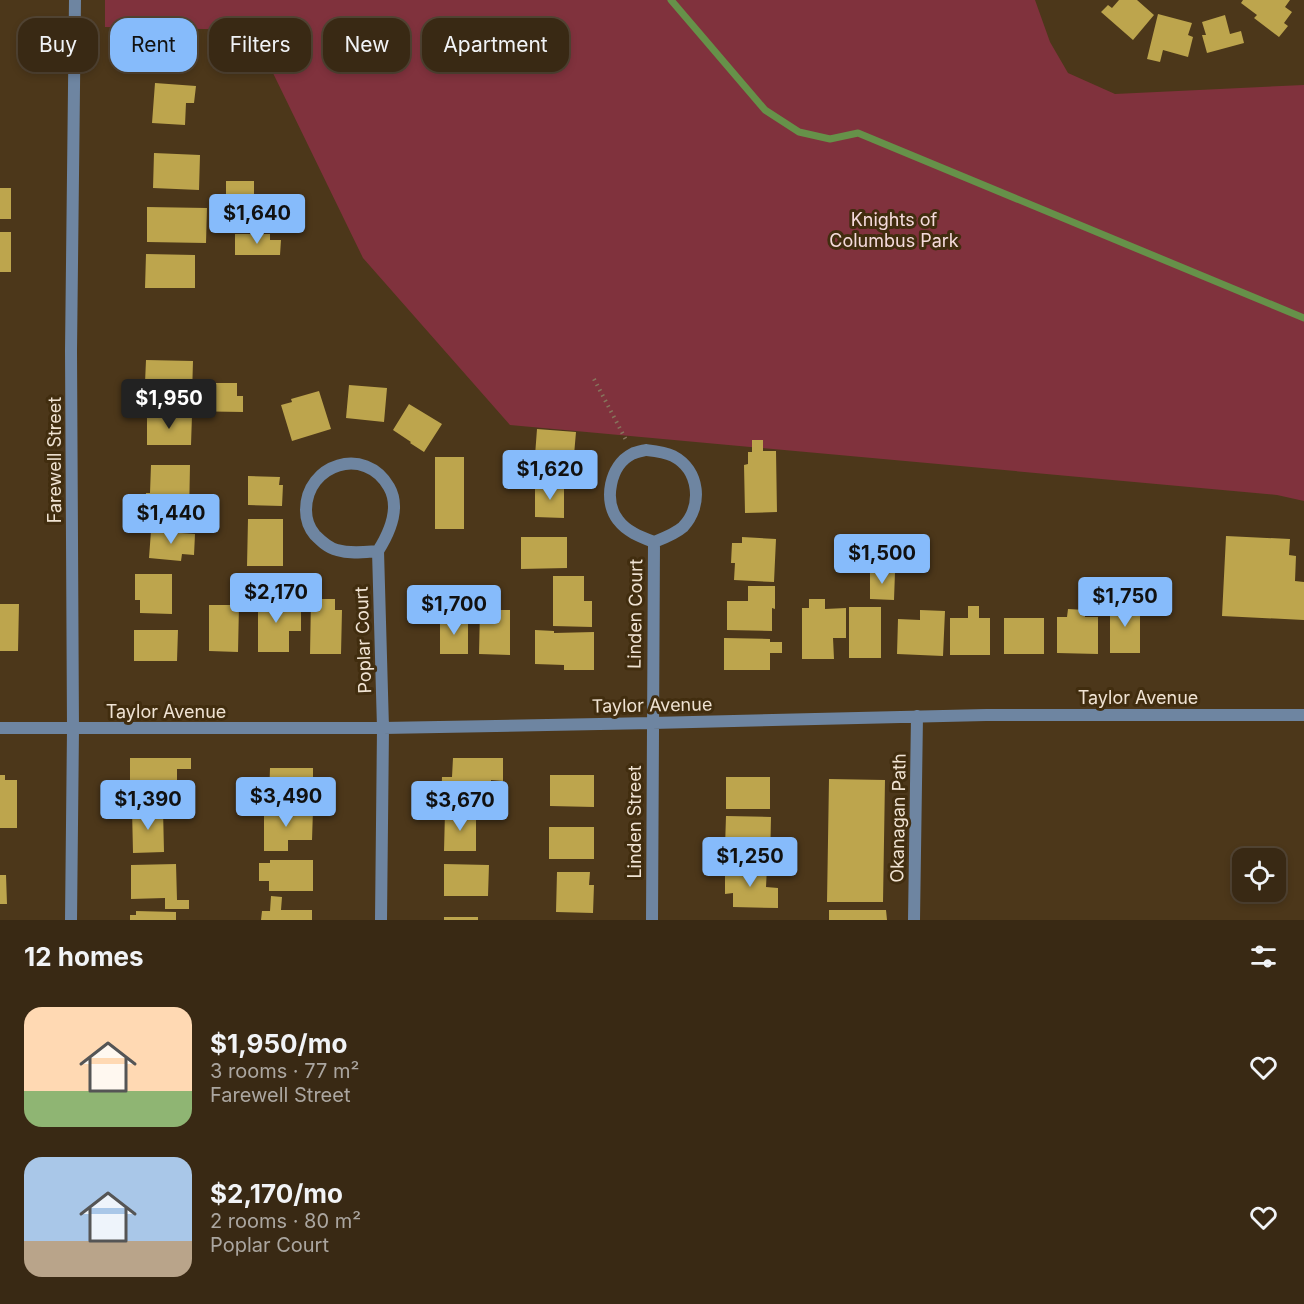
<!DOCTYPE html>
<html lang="en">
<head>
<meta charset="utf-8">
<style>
  :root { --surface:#392914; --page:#443522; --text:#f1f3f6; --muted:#aba6a0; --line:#534534; --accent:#86bbfb }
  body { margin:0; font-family:Inter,sans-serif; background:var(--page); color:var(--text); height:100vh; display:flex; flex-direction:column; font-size:22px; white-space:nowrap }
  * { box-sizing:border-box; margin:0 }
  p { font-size:20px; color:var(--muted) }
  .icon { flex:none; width:33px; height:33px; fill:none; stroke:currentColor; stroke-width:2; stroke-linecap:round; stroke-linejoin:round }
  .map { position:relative; height:920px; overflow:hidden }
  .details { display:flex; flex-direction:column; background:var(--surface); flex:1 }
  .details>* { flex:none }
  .top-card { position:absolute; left:18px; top:18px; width:600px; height:54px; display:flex; gap:12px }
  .buttons { position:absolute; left:1232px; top:848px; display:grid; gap:12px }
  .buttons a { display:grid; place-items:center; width:54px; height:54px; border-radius:12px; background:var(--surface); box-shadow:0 3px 9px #0003,0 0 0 2px var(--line); font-size:30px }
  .price { position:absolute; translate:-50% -51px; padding:0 14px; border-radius:6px; background:var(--accent); color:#111; font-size:20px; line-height:39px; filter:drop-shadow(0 2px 3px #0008) }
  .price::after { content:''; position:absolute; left:50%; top:36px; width:18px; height:14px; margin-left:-9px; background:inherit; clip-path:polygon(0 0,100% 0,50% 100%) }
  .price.on { background:#222; color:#fff }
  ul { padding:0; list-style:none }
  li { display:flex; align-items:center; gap:18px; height:150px; padding:0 24px }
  li span { display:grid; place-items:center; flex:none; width:168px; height:120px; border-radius:18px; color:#555 }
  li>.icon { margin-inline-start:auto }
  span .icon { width:72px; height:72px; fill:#fffc; stroke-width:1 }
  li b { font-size:26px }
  h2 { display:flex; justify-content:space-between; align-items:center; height:72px; padding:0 24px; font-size:26px }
  .pill { padding:0 21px; border-radius:18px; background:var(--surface); box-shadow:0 3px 9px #0003,0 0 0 2px var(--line); font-size:21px; line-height:54px }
  .pill.on { background:var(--accent); color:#111 }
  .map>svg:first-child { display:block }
</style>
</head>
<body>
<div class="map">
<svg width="1304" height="920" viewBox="0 0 1304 920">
  <rect width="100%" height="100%" fill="#4c371a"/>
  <path fill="#80323d" d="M105,0H1035L1050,42L1068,73L1115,94L1304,85V501L1277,495L510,425L363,258L252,30L105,27Z"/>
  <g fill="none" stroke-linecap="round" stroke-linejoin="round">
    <path stroke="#669149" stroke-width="7" d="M671,0L765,110L799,132L830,139L858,133L1304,318"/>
  </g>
  <path fill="#bda54d" d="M1119,0H1137L1154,15L1133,40L1101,12L1108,5L1112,8Z
    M1243,0H1290L1285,7L1292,12L1284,23L1288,26L1279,37L1254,18L1257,15L1241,3Z
    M1158,14L1192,23L1188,35L1193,37L1188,57L1163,50L1160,62L1147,59Z
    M1225,15L1230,34L1241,31L1244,43L1207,53L1202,35H1206L1202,22Z
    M155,83L196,86L194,103H186L185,125L152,123Z
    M154,153L200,155L199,190L153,188Z
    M226,181H254V204H226Z
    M0,188H11V219H0Z
    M147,207L207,208L206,243L147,242Z
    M0,232H11V272H0Z
    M235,234H270V240H281L280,255H235Z
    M146,254L195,255V288H145Z
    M146,360L193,361L192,395L149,394V383H145Z
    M210,383H237V396H243V412L181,411V401H210Z
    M349,385L387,388L384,422L346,418Z
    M319,391L331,429L292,441L281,405L292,402L291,399Z
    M409,404L442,424L424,452L410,443L411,442L393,430Z
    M147,414L192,415L191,445H147Z
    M537,429L576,432L574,455H568L567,472L534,469Z
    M752,440H763V451H776L777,512L745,513L744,465L748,464V452H752Z
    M435,457H464V529H435Z
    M151,465H190L189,518H145L146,493H150Z
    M248,476L280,477L279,485H283L282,506L248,505Z
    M535,484H564V518L535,517Z
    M248,519H283V566H247Z
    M151,531L195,534L194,555L182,554L181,561L149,558Z
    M1226,536L1290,539L1289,555L1296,556L1295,581L1304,582V620L1222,616Z
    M521,537H567V568L521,569Z
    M742,537L776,539L774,582L734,580L735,563H731L732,543H742Z
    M870,571L895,572L894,600L870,599Z
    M135,574H172V614L140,613V600H135Z
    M553,576H584V601H592V627L553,626Z
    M748,586H775V609L772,608V631L727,630V601H748Z
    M258,596H286V608H301V631H289V652H258Z
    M1110,597H1116L1115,604H1140V653H1110Z
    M311,599H335V610H342L341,654H310Z
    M809,599H825V609L846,608V638H833L834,659H802V608H809Z
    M0,604H19L18,651H0Z
    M209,605H239L238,652L209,651Z
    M968,606H979V618H990V655H950V618H968Z
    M849,607H881V658H849Z
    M1068,609L1085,610V617H1098V654L1057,653V617H1067Z
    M480,610H510V655L479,654Z
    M920,610L945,611L943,656L897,654L898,619L920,620Z
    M440,618H468V654H440Z
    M1004,618H1044V654H1004Z
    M134,630H178L177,661H134Z
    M535,630L554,631V633L594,632V670H564V665L535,664Z
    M724,638L770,639V642H782V653H770V670H724Z
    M130,758H191V769H177V793H130Z
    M453,758H503V781L491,780V806L441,805L442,777H452Z
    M270,768H313V800H269Z
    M0,775H5V780H17V828H0Z
    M550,775H594V807L550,806Z
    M726,777H770V809H726Z
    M829,779L885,780L883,902H827Z
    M132,809H163L164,852L133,853Z
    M264,809L313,810L312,840H288V851H264Z
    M445,812L476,813V851H444Z
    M726,816L771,817L770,862H745L746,847H725Z
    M549,827H594V859H549Z
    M270,860H313V891H269V881H259V863H270Z
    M176,864L177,900H189V909H165V898L131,899V865Z
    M444,864L489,865L488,896H444Z
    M725,867H767L766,887L778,888V908L733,907V893L725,894Z
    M557,872H590L589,885H594L593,913L556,912Z
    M0,875H6L7,904H0Z
    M271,896L282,897L281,910H312V920H261L262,911H270Z
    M829,910H886L887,920H829Z
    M136,911L176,912V920H130V915H136Z
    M444,917H478V920H444Z"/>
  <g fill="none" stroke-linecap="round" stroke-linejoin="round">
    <path stroke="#86745c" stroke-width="4" stroke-dasharray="1.5 4.5" stroke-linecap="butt" d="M594,379L626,440"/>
    <path stroke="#6e85a1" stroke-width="12" d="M646,450C655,451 665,452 673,456C700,470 703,506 683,527C675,534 664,538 654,542C641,537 627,532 618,520C603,501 610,465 632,454C636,452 642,451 646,450Z
      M378,551C364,552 350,554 337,550C328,548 321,541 315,535C309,528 306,518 306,510C306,464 365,445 389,487C401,508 390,532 378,551L383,728L381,920
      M0,728H383L652,723L986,715H1304
      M71,920L73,729L71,351L75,0
      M652,920L654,542
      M914,920L917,716"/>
  </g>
  <g text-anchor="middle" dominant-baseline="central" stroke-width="6" stroke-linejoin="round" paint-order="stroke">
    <g font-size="18" fill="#f5dbdc" stroke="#412d0f">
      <text x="894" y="219">Knights of<tspan x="894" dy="21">Columbus Park</tspan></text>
    </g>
    <g font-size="18" fill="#f0e3d3" stroke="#412d0f">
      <text transform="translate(54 460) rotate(-90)">Farewell Street</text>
      <text transform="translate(635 614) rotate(-89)">Linden Court</text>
      <text transform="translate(363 640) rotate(-92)">Poplar Court</text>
      <text x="1138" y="697">Taylor Avenue</text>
      <text transform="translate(652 705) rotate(-1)">Taylor Avenue</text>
      <text x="166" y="711">Taylor Avenue</text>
      <text transform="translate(898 818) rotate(-89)">Okanagan Path</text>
      <text transform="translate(634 822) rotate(-90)">Linden Street</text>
    </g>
  </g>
</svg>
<div class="buttons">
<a><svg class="icon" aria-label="locate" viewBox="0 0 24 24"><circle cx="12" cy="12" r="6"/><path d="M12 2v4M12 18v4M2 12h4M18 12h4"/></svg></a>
</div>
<b class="price" style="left:257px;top:245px">$1,640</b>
<b class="price on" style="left:169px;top:430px">$1,950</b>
<b class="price" style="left:550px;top:501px">$1,620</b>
<b class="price" style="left:171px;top:545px">$1,440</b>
<b class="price" style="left:882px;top:585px">$1,500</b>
<b class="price" style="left:276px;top:624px">$2,170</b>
<b class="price" style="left:1125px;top:628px">$1,750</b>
<b class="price" style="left:454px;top:636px">$1,700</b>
<b class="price" style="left:286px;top:828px">$3,490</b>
<b class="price" style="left:148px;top:831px">$1,390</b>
<b class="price" style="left:460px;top:832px">$3,670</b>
<b class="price" style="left:750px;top:888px">$1,250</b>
<div class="top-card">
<a class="pill">Buy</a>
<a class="pill on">Rent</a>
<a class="pill">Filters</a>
<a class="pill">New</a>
<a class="pill">Apartment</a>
</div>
</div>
<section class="details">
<h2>12 homes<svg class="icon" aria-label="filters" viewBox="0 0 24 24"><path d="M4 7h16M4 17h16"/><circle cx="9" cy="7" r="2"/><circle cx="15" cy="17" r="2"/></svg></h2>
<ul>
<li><span style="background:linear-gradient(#ffd9b3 70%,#8fb573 0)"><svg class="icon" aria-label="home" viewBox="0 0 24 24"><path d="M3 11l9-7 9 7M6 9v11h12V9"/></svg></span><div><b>$1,950/mo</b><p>3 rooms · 77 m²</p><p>Farewell Street</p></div><svg class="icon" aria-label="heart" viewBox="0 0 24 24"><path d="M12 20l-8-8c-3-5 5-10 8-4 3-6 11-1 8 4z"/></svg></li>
<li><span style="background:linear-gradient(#a9c7e8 70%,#b9a48a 0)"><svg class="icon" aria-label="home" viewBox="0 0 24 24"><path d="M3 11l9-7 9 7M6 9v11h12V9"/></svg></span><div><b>$2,170/mo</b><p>2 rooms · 80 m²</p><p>Poplar Court</p></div><svg class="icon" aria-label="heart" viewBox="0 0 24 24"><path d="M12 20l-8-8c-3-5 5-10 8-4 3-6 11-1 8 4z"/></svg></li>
</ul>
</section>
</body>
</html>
